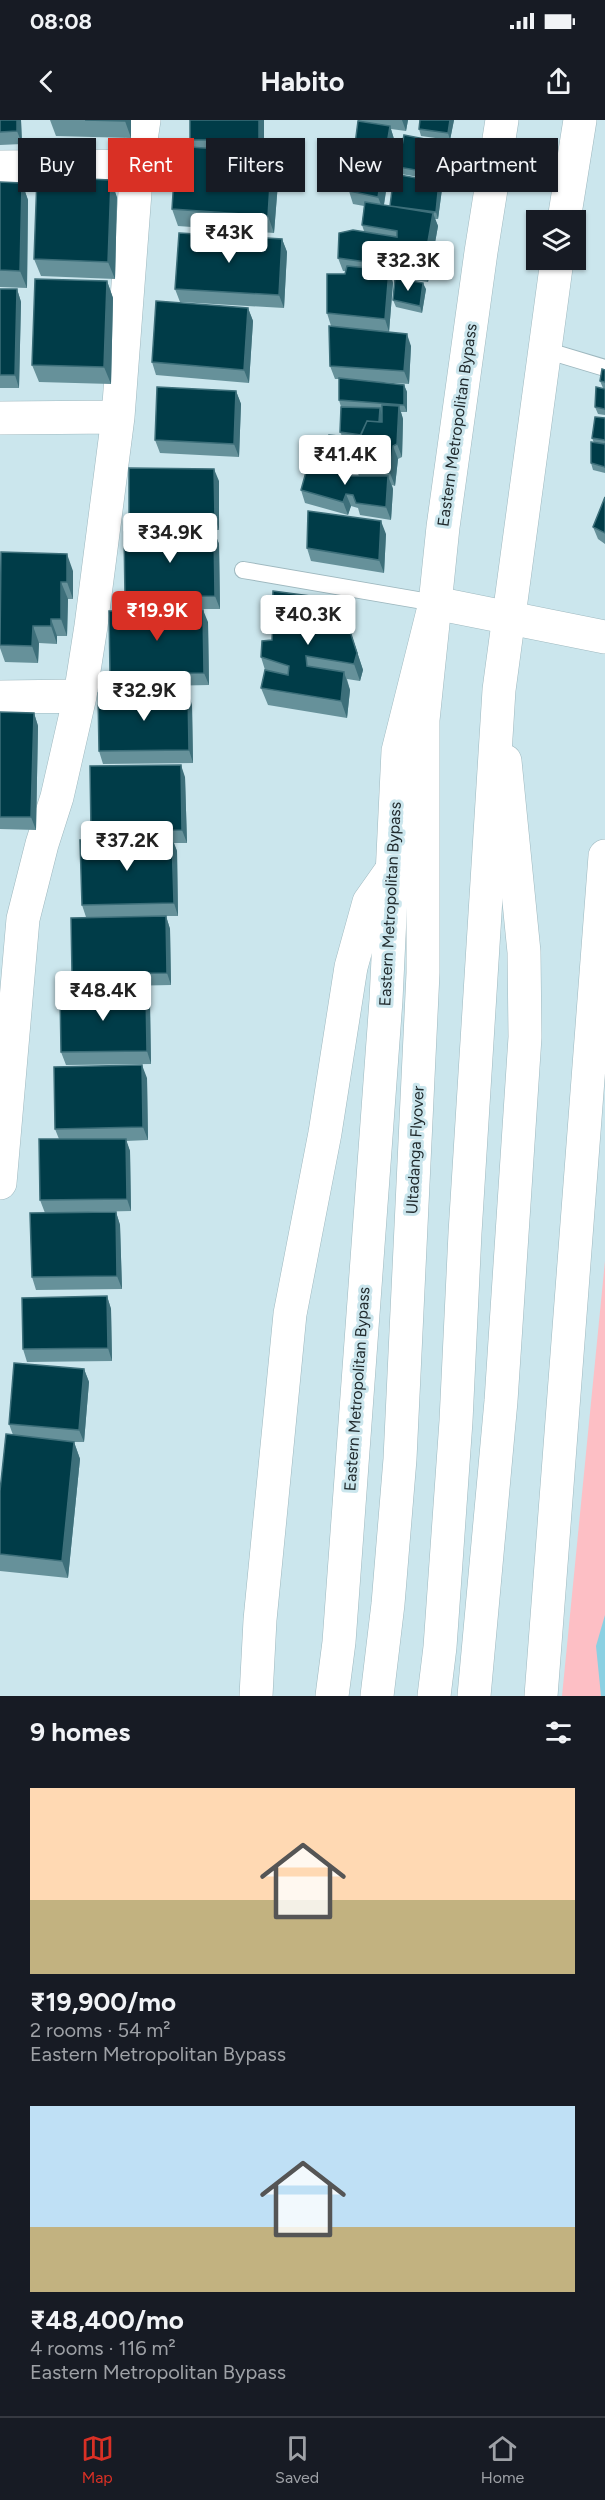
<!DOCTYPE html>
<html lang="en">
<head>
<meta charset="utf-8">
<style>
  :root { --surface:#171b24; --page:#242831; --text:#f1f3f6; --muted:#9ea1a6; --line:#363941; --accent:#d93025 }
  body { margin:0; font-family:Figtree,sans-serif; background:var(--page); color:var(--text); height:100vh; display:flex; flex-direction:column; font-size:22px; white-space:nowrap }
  * { box-sizing:border-box; margin:0 }
  p { font-size:20px; color:var(--muted) }
  .icon { flex:none; width:33px; height:33px; fill:none; stroke:currentColor; stroke-width:2; stroke-linecap:round; stroke-linejoin:round }
  .map { position:relative; height:1576px; overflow:hidden }
  .details { display:flex; flex-direction:column; background:var(--surface); flex:1 }
  .details>* { flex:none }
  .hud { position:absolute; left:18px; top:18px; width:570px; height:54px; display:flex; gap:12px }
  .tools { position:absolute; left:526px; top:90px; display:grid; gap:12px }
  .tools a { display:grid; place-items:center; width:60px; height:60px; border-radius:0px; background:var(--surface); box-shadow:0 2px 4px #0004; font-size:30px }
  .price { position:absolute; translate:-50% -51px; padding:0 14px; border-radius:6px; background:#fff; color:#222; font-size:20px; line-height:39px; filter:drop-shadow(0 2px 3px #0008) }
  .price::after { content:''; position:absolute; left:50%; top:36px; width:18px; height:14px; margin-left:-9px; background:inherit; clip-path:polygon(0 0,100% 0,50% 100%) }
  .price.on { background:var(--accent); color:#fff }
  ul { padding:0; list-style:none }
  li { display:grid; align-content:center; gap:12px; height:318px; padding:0 30px }
  li span { display:grid; place-items:center; height:186px; border-radius:0px; color:#555 }
  li>.icon { margin-inline-start:auto }
  span .icon { width:108px; height:108px; fill:#fffc; stroke-width:1 }
  li b { font-size:26px }
  h2 { display:flex; justify-content:space-between; align-items:center; height:72px; padding:0 30px; font-size:26px }
  .chip { padding:0 21px; border-radius:0px; background:var(--surface); box-shadow:0 2px 4px #0004; font-size:21px; line-height:54px }
  .chip.on { background:var(--accent); color:#fff }
  .status { display:flex; justify-content:space-between; align-items:center; height:42px; padding:0 30px; background:var(--surface); direction:ltr }
  .status svg { height:16px; fill:currentColor }
  header { display:flex; justify-content:space-between; align-items:center; height:78px; padding:0 30px; background:var(--surface); font-size:27px; font-weight:700 }
  .menu { display:flex; justify-content:space-around; align-items:center; height:84px; border-top:2px solid var(--line); background:var(--surface); font-size:16px; color:var(--muted) }
  .menu a { display:grid; justify-items:center; gap:3px }
  .menu .on { color:var(--accent) }
  .map>svg:first-child { display:block }
</style>
</head>
<body>
<div class="status"><b>08:08</b><svg viewBox="0 0 49 12"><path d="M0 12V9h3v3zM5 12V6h3v6zM10 12V3h3v9zM15 12V0h3v12zM26 1h20v11H26zM47 4h2v5h-2z"/></svg></div>
<header><svg class="icon" aria-label="back" viewBox="0 0 24 24"><path d="M15 5l-7 7 7 7"/></svg>Habito<svg class="icon" aria-label="share" viewBox="0 0 24 24"><path d="M12 15V3M7 8l5-5 5 5M5 13v7h14v-7"/></svg></header>
<div class="map">
<svg width="605" height="1576" viewBox="0 0 605 1576">
  <rect width="100%" height="100%" fill="#cbe6ed"/>
  <path fill="#fdbfc5" d="M605,1141V1576H562Z"/>
  <path fill="#8bd0e2" d="M605,1495V1576H601L596,1526Z"/>
  <g fill="none" stroke-linecap="round" stroke-linejoin="round">
    <g stroke="#9eb8bf" stroke-width="18">
      <path id="lane" d="M545,230L605,248
        M243,450L435,483"/>
    </g>
    <g stroke="#9eb8bf" stroke-width="34">
      <path id="street" d="M0,47L137,46
        M0,298L118,297
        M0,577L80,576
        M0,1063L23,799L42,724L57,677L80,576L91,506L118,297L137,46L144,0
        M256,1576L260,1500L290,1194L325,1013L351,847L369,782L393,748
        M541,1576L605,736"/>
    </g>
    <g stroke="#9eb8bf" stroke-width="34">
      <path id="secondary" d="M332,1576L339,1522L386,880L398,631L435,483L605,517
        M474,1576L501,1281L525,917L524,832L505,641"/>
    </g>
    <g stroke="#9eb8bf" stroke-width="34">
      <path id="primary" d="M564,100L580,0
        M377,1576L388,1484L400,1339L418,958L423,853V600L443,407L481,132L502,0
        M434,1576L440,1527L456,1301L465,1113L499,570L557,140"/>
    </g>
    <use href="#lane" stroke="#fff" stroke-width="16"/>
    <use href="#street" stroke="#fff" stroke-width="33"/>
    <use href="#secondary" stroke="#fff" stroke-width="33"/>
    <use href="#primary" stroke="#fff" stroke-width="33"/>
  </g>
  <path fill="#66919a" d="M0,0H21L22,24L0,25Z
    M50,0H131V18L56,16Z
    M190,0H264V32L279,50L274,113L178,106L172,89L193,27L190,20Z
    M358,0H408L406,11L391,9L394,19L384,85L390,86L442,69L438,99H435L438,106L428,162L391,157L393,163L389,212L411,226L409,264L362,261L404,265L407,272V292H401L403,299L402,337L398,339L395,366L392,365L393,369L391,400L360,395L358,388L351,386L348,395L305,383L301,370L352,356H359L357,351L333,348L328,335L342,316L340,312L351,288L341,287L339,280V259H335L330,246L331,206L327,193L345,154L346,151H343L338,138L364,111L362,105L364,86L353,84L349,71Z
    M454,0L450,20L421,16L419,9Z
    M448,30L441,61L401,54L398,47Z
    M0,62L22,63L28,80L27,168L0,167Z
    M117,77L115,159L41,156L34,139Z
    M282,119L287,132L284,188L180,182L175,169Z
    M107,161L113,178L111,264L39,262L32,245Z
    M0,169H17L21,182L19,268H0Z
    M426,169L422,193L396,187L393,180Z
    M248,188L253,201L249,263L156,255L152,242Z
    M605,250V268H603L600,261Z
    M605,269V295L598,294L595,287Z
    M236,271L241,284L239,337L160,333L155,320Z
    M605,298V353L593,350L591,343L594,323L592,318Z
    M219,361V410L134,411L129,398Z
    M605,377V424L598,419L593,407Z
    M214,411L219,424L220,489H129L125,477Z
    M386,414L384,453L311,441L307,428Z
    M73,451V479H68L67,516H57V524L39,523L38,543L5,542L0,528V474Z
    M340,480L363,550L360,561L347,559L350,570L347,598L268,585L261,568L265,550L261,537L272,520L276,502L272,492Z
    M208,502L209,565L115,567L110,554Z
    M192,585L193,643L103,644L99,631Z
    M0,592L34,593L38,606L36,710L0,709Z
    M185,657L187,723H174L177,731L178,796H166L170,809L171,865L77,867L72,854L86,797L82,785L94,720L91,711Z
    M146,872L150,884L151,944L66,945L61,932Z
    M147,958L148,1020L126,1021L130,1031L131,1091L45,1093L40,1080L59,1019L55,1009Z
    M116,1092L120,1105L122,1169L36,1170L32,1157Z
    M107,1176L111,1189L112,1241L27,1242L23,1229Z
    M84,1249L89,1262L84,1322H74L80,1339L68,1458L0,1451V1371L13,1315L9,1304Z"/>
  <path fill="#3d6f7a" d="M17,0H21L22,24L17,11Z
    M125,0H131V18L125,1Z
    M259,0H264V33L259,20Z
    M402,0H408L406,11Z
    M450,0H454L450,20L448,13Z
    M390,6L394,19L383,90L378,77Z
    M446,23L448,30L441,61L439,54Z
    M272,33L279,50L274,113L268,96Z
    M111,60L117,77L115,159L108,142Z
    M439,62L442,69L438,99L436,92Z
    M22,63L28,80L27,168L20,151Z
    M433,93L438,106L428,162L423,150Z
    M282,119L287,132L284,188L279,175Z
    M389,150L393,163L389,212L385,199Z
    M107,161L113,178L111,264L104,247Z
    M423,163L426,169L422,193L420,186Z
    M17,169L21,182L19,268L15,255Z
    M248,188L253,201L249,263L244,250Z
    M407,214L411,226L409,264L404,251Z
    M404,265L407,272V292L404,285Z
    M236,271L241,284L239,337L234,324Z
    M399,286L403,299L402,337L397,324Z
    M380,288L382,295V310L379,303Z
    M393,326L398,339L395,366L390,353Z
    M214,349L219,361V410L215,398Z
    M388,356L393,369L391,400L386,387Z
    M346,374L351,386L348,395L343,382Z
    M381,401L386,414L384,453L379,440Z
    M214,411L219,424L220,489L215,476Z
    M67,434L73,451V479L67,462Z
    M61,462L68,479L67,516L61,499Z
    M340,480L363,550L360,561L354,544Z
    M203,490L208,502L209,565L204,553Z
    M51,499L57,516V524L51,506Z
    M33,506L39,523L38,543L32,526Z
    M344,552L350,570L347,598L341,581Z
    M188,572L192,585L193,643L189,630Z
    M34,593L38,606L36,710L31,697Z
    M181,645L185,657L187,723L182,710Z
    M172,719L177,731L178,796L174,783Z
    M166,796L170,809L171,865L167,853Z
    M146,872L150,884L151,944L147,931Z
    M142,945L147,958L148,1020L143,1007Z
    M126,1019L130,1031L131,1091L127,1079Z
    M116,1092L120,1105L122,1169L117,1156Z
    M107,1176L111,1189L112,1241L108,1228Z
    M84,1249L89,1262L84,1322L79,1310Z
    M74,1322L80,1339L68,1458L62,1441Z"/>
  <path fill="#003c48" stroke="#3d6f7a" stroke-width="1.5" d="M0,0H17V11L0,12Z
    M85,0H125V1Z
    M190,0H259V20H190Z
    M420,0H450L448,13L419,9Z
    M358,1L390,6L378,77L349,71Z
    M404,15L446,23L439,54L398,47Z
    M176,26L272,33L268,96L172,89Z
    M394,54L439,62L436,92L390,86Z
    M37,57L111,60L108,142L34,139Z
    M0,62L22,63L20,151L0,150Z
    M365,82L433,93L423,150L338,138L339,113L353,110L397,117V111L362,105Z
    M179,113L282,119L279,175L175,169Z
    M347,146L389,150L385,199L327,193V154H345Z
    M395,158L423,163L420,186L393,180Z
    M35,159L107,161L104,247L32,245Z
    M0,169H17L15,255H0Z
    M156,181L248,188L244,250L152,242Z
    M329,206L407,214L404,251L330,246Z
    M602,249L605,250V262L600,261Z
    M339,258L404,265V285L339,280Z
    M157,267L236,271L234,324L155,320Z
    M596,267L605,269V289L595,287Z
    M382,285L399,286L397,324L393,326L390,353L357,351L356,339L328,335L329,315L359,318L367,301L382,302Z
    M341,287L380,288L379,302L367,301L361,315L340,312Z
    M595,297L605,298V320L592,318Z
    M591,322L605,324V347L591,343Z
    M309,341L352,356H388L386,387L356,383L353,375L346,374L343,382L301,370Z
    M129,348L214,349L215,398H129Z
    M605,377V413L593,407Z
    M308,391L381,401L379,440L307,428Z
    M214,411L215,476L125,477L124,412Z
    M1,432L67,434V462H61V499H51V506H33L32,526L0,525Z
    M273,471L340,480L357,533L354,544L306,536L307,546L344,552L341,581L261,568L265,550L288,555L289,546L261,537L262,521L272,520L273,501L322,511L324,505L272,492Z
    M203,490L204,553L110,554L109,491Z
    M188,572L189,630L99,631L98,573Z
    M0,592L34,593L31,697H0Z
    M181,645L182,710L91,711L90,646Z
    M172,719L174,783L82,785L80,720Z
    M166,796L167,853L72,854L71,798Z
    M146,872L147,931L61,932L60,873Z
    M142,945L143,1007L55,1009L54,947Z
    M39,1019H126L127,1079L40,1080Z
    M116,1092L117,1156L32,1157L30,1093Z
    M107,1176L108,1228L23,1229L22,1178Z
    M14,1243L84,1249L79,1310L9,1304Z
    M6,1314L74,1322L62,1441L0,1434V1371Z"/>
  <g text-anchor="middle" dominant-baseline="central" stroke-width="6" stroke-linejoin="round" paint-order="stroke">
    <g font-size="16" fill="#212b2e" stroke="#cbe6ed">
      <text transform="translate(457 305) rotate(-82)">Eastern Metropolitan Bypass</text>
      <text transform="translate(390 784) rotate(-87)">Eastern Metropolitan Bypass</text>
      <text transform="translate(415 1030) rotate(-87)">Ultadanga Flyover</text>
      <text transform="translate(357 1269) rotate(-86)">Eastern Metropolitan Bypass</text>
    </g>
  </g>
</svg>
<div class="tools">
<a><svg class="icon" aria-label="layers" viewBox="0 0 24 24"><path d="M12 4l9 5-9 5-9-5zM3 14l9 5 9-5"/></svg></a>
</div>
<b class="price" style="left:229px;top:144px">₹43K</b>
<b class="price" style="left:408px;top:172px">₹32.3K</b>
<b class="price" style="left:345px;top:366px">₹41.4K</b>
<b class="price" style="left:170px;top:444px">₹34.9K</b>
<b class="price on" style="left:157px;top:522px">₹19.9K</b>
<b class="price" style="left:308px;top:526px">₹40.3K</b>
<b class="price" style="left:144px;top:602px">₹32.9K</b>
<b class="price" style="left:127px;top:752px">₹37.2K</b>
<b class="price" style="left:103px;top:902px">₹48.4K</b>
<div class="hud">
<a class="chip">Buy</a>
<a class="chip on">Rent</a>
<a class="chip">Filters</a>
<a class="chip">New</a>
<a class="chip">Apartment</a>
</div>
</div>
<section class="details">
<h2>9 homes<svg class="icon" aria-label="filters" viewBox="0 0 24 24"><path d="M4 7h16M4 17h16"/><circle cx="9" cy="7" r="2"/><circle cx="15" cy="17" r="2"/></svg></h2>
<ul>
<li><span style="background:linear-gradient(#ffd9b3 60%,#c2b280 0)"><svg class="icon" aria-label="home" viewBox="0 0 24 24"><path d="M3 11l9-7 9 7M6 9v11h12V9"/></svg></span><div><b>₹19,900/mo</b><p>2 rooms · 54 m²</p><p>Eastern Metropolitan Bypass</p></div></li>
<li><span style="background:linear-gradient(#bfe0f5 65%,#c2b280 0)"><svg class="icon" aria-label="home" viewBox="0 0 24 24"><path d="M3 11l9-7 9 7M6 9v11h12V9"/></svg></span><div><b>₹48,400/mo</b><p>4 rooms · 116 m²</p><p>Eastern Metropolitan Bypass</p></div></li>
</ul>
</section>
<nav class="menu">
<a class="on"><svg class="icon" aria-label="map" viewBox="0 0 24 24"><path d="M3 6l6-2 6 2 6-2v14l-6 2-6-2-6 2zM9 4v14M15 6v14"/></svg>Map</a>
<a><svg class="icon" aria-label="saved" viewBox="0 0 24 24"><path d="M7 4h10v16l-5-4-5 4z"/></svg>Saved</a>
<a><svg class="icon" aria-label="home" viewBox="0 0 24 24"><path d="M3 11l9-7 9 7M6 9v11h12V9"/></svg>Home</a>
</nav>
</body>
</html>
